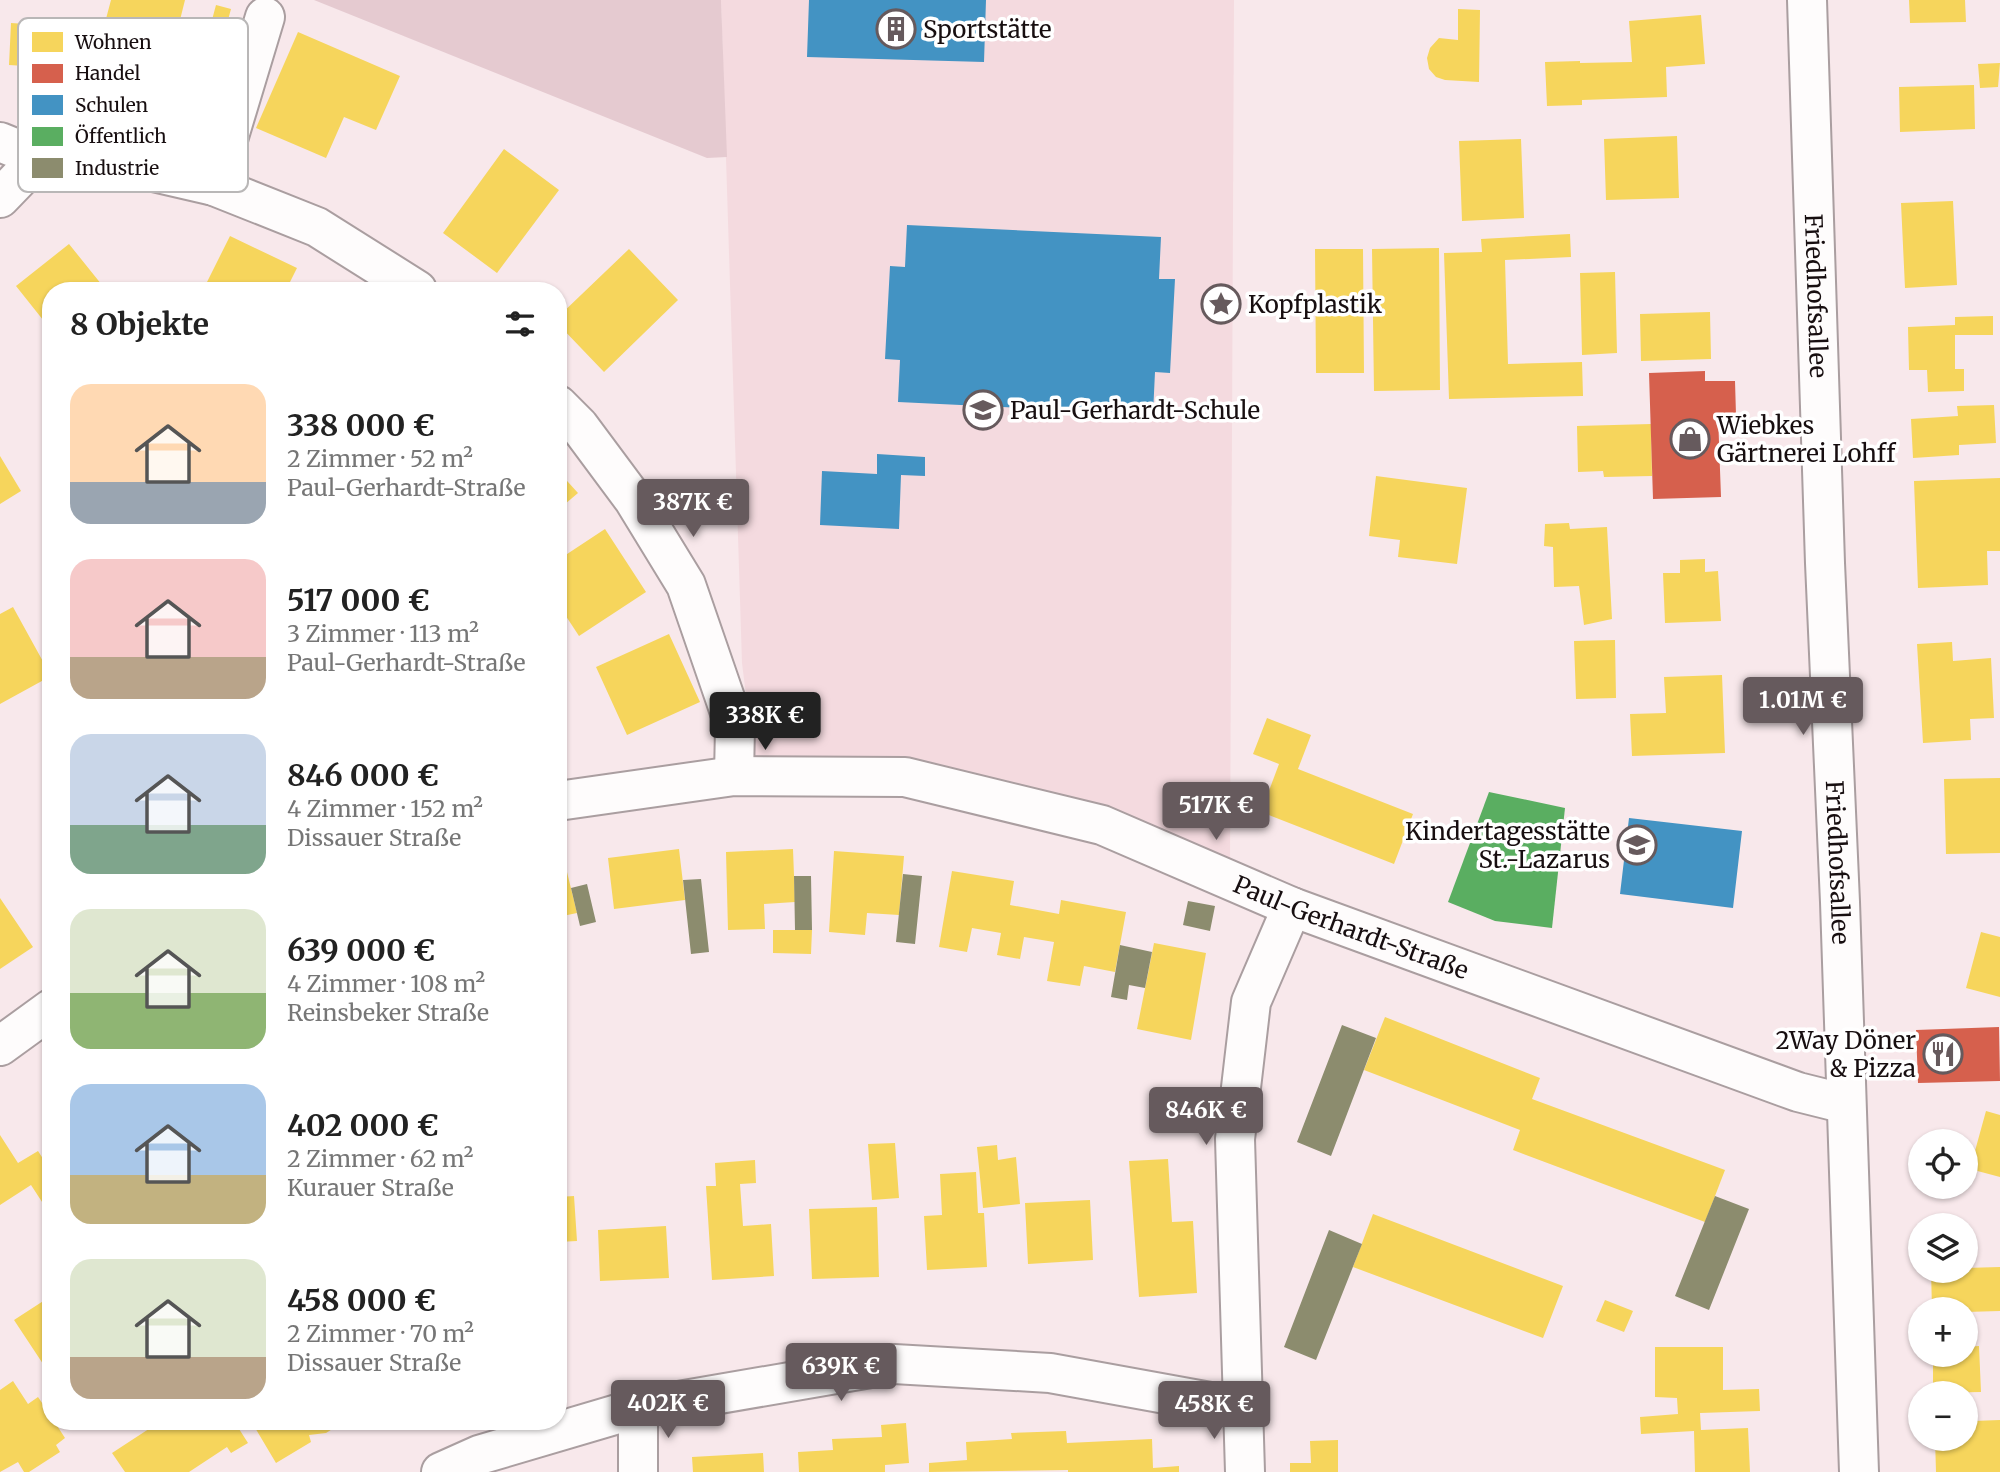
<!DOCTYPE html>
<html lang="de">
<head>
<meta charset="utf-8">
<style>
  :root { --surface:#fff; --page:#f6f6f6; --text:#222; --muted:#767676; --accent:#665a5d }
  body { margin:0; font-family:Merriweather,serif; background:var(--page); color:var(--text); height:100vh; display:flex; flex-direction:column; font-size:26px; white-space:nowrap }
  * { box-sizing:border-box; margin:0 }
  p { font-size:23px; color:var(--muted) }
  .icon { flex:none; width:38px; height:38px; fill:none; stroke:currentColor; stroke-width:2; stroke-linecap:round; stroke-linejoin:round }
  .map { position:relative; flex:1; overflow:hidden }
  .panel { position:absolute; left:42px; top:282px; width:525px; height:1148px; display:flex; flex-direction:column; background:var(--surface); border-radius:28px; box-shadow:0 2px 5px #0004 }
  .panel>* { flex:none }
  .buttons { position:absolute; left:1908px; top:1129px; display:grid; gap:14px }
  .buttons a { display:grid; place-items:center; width:70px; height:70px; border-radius:50%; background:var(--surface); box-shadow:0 2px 5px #0004; font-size:35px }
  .price { position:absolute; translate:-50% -60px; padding:0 16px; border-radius:7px; background:var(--accent); color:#fff; font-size:23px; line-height:46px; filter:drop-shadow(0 2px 4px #0008) }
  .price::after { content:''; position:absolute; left:50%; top:42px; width:21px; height:16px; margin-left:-10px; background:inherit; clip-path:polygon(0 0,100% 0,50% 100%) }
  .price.on { background:#222; color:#fff }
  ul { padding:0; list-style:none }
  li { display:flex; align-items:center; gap:21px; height:175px; padding:0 28px }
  li span { display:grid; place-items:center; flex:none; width:196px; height:140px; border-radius:21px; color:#555 }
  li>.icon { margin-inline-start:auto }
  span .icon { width:84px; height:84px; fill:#fffc; stroke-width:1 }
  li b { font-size:30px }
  h2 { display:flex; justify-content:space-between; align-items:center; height:84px; padding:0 28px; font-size:30px }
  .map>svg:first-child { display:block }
</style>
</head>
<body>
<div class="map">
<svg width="2000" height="1472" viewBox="0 0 2000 1472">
  <rect width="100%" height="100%" fill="#f8e8eb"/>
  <path fill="#f4dadf" d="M721,0H1234L1230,866L754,758L742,663Z"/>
  <path fill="#e5cad0" d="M314,0H721L727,157L707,158Z"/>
  <path fill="#f6d55c" d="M111,0H185L157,112L86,94Z
    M1909,0H1965L1966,22L1910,23Z
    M216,5L231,9L220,49L205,46Z
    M1458,9L1480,10L1479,82L1445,80L1436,77L1429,69L1427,58L1430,48L1439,38L1458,40Z
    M1701,15L1705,64L1666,67L1667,97L1582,100V105L1547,106L1545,62L1580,61V63L1632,62L1629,21Z
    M11,23L26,24L25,66L9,65Z
    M298,32L400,76L376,130L344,117L326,158L256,128Z
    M2000,63L1998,87L1980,88L1978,64Z
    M1974,85L1975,129L1900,132L1899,87Z
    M1677,136L1679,198L1606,200L1604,139Z
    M1521,139L1524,218L1462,221L1459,141Z
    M504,149L559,190L497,273L443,233Z
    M1953,201L1957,285L1905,288L1901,203Z
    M1570,234L1571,257L1505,260L1508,364L1582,362L1583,396L1449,399L1444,253L1482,252L1481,239Z
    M230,236L297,268L286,290H203Z
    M69,244L106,290H51V330L16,286Z
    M1439,248L1440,390L1374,391L1372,249Z
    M629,249L678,300L604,372L558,324V317Z
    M1315,249H1363L1364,373H1316Z
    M1615,272L1617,353L1582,355L1580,273Z
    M1710,312L1711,359L1641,361L1640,314Z
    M1993,316V335H1955V369H1964V391L1928,392L1927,370H1909L1908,327L1955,325V317Z
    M1994,405L1996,443L1959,445V455L1913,458L1911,419L1958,416L1957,406Z
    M1651,424L1652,476L1604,477L1603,471L1578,472L1577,426Z
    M0,456L21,491L0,504Z
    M558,471L578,493L558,510Z
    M1376,476L1467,488L1457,564L1398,557L1400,540L1369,536Z
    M2000,478V551H1987L1988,585L1918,588L1914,481Z
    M1569,523L1570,529L1607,527L1612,619L1584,625L1579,586L1554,587L1553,547L1544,546L1545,524Z
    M605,529L646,592L579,636L558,604V560Z
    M1705,559V572L1718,571L1721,621L1665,623L1663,573H1680V560Z
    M13,607L51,676L0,704V614Z
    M669,634L700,702L627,735L596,667Z
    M1615,640L1616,698L1576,699L1574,641Z
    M1952,642L1953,661L1991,658L1994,718L1970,719L1971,740L1923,743L1917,644Z
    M1722,675L1725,753L1632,756L1630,714L1666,713L1664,677Z
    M1267,718L1311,735L1298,769L1413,814L1394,864L1261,812L1279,764L1253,754Z
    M2000,778V853L1946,854L1944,779Z
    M679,849L685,900L614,909L608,858Z
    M793,849L795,902L764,904L765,929L728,930L726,852Z
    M834,851L904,856L899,915L867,913L865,935L829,932Z
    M566,868L577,913L558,917V870Z
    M952,871L1014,881L1010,905L1059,914L1061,900L1126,912L1115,972L1084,966L1080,986L1047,981L1054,942L1024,937L1020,959L997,955L1001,933L972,928L967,952L939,947Z
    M0,898L33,947L0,969Z
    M773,930H812L811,954L773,953Z
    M1981,932L2000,937V997L1966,988Z
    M1154,943L1206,953L1191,1040L1137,1029Z
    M1385,1017L1540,1078L1532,1099L1725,1170L1705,1222L1513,1150L1520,1130L1364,1070Z
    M1986,1111L2000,1115V1177L1970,1169Z
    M0,1135L18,1163L38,1151L51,1171V1201L44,1205L31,1185L0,1205Z
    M895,1143L899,1198L872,1200L868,1144Z
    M997,1145L998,1160L1016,1157L1020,1204L983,1208L977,1147Z
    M1168,1159L1172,1222L1193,1221L1197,1293L1139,1297L1129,1161Z
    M755,1160L756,1183L740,1184L743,1226L771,1224L774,1276L712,1280L706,1186H716L715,1163Z
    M976,1172L978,1213H984L987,1267L927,1270L924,1216L942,1215L940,1174Z
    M574,1196L577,1241L558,1242V1197Z
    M1090,1200L1093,1260L1028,1264L1025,1203Z
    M877,1207L879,1277L812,1279L809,1209Z
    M1373,1214L1563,1286L1543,1338L1353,1267Z
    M666,1226L669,1278L600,1281L598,1230Z
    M2000,1267V1311L1965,1312V1309H1932L1931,1270H1965V1268Z
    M51,1296V1376L14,1320Z
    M1605,1300L1633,1311L1624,1332L1596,1321Z
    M1979,1346L1981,1392L1933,1393V1354H1965V1347Z
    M1655,1347H1723V1390L1759,1389L1760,1411L1700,1413L1701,1430L1748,1428L1750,1472H1695L1694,1431L1641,1434L1640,1417L1678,1414L1677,1398L1655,1397Z
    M13,1381L28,1404L38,1397L51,1416V1421H54L65,1438L56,1445L60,1452L29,1472H24L18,1462L0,1472V1390Z
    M2000,1420V1472H1936L1935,1438H1965V1432H1974L1973,1421Z
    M161,1421H234L248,1443L231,1453L227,1447L189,1472H125L112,1453Z
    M251,1421H345L326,1433L309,1435L311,1442L276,1463Z
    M906,1423L909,1463L885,1465V1472H799L798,1452L833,1450L832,1439L882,1437L881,1425Z
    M1066,1431L1067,1443L1152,1439L1153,1468L1179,1466V1472H1068V1470L929,1472V1463L967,1460L966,1442L1012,1439L1011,1433Z
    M1338,1440V1472H1290V1463H1311L1310,1441Z
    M763,1453L764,1472H693L692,1457Z"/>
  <path fill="#d6604d" d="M1705,371V381H1735L1736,415H1718L1721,497L1653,499L1649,373Z
    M1999,1027L2000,1081L1918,1083L1916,1030Z"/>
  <path fill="#4393c3" d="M809,0H986L984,62L807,57Z
    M907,225L1161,237L1159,279H1175L1170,373L1155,372L1153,414L898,402L900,360L885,359L890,266L905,267Z
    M877,454L925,457V476L901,475L899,529L820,525L822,471L877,474Z
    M1629,818L1742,831L1733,908L1620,894Z"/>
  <path fill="#5aae61" d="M1489,792L1565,808L1552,928L1495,921L1448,902Z"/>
  <path fill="#8c8c6e" d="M903,874L922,876L915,944L896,942Z
    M794,876H811L812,930H795Z
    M701,879L709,952L691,954L683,880Z
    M587,884L596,922L580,926L571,888Z
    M1188,901L1215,906L1210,931L1183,925Z
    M1120,945L1152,952L1145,988L1129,985L1127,1000L1111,997Z
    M1342,1025L1376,1038L1331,1156L1297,1142Z
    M1715,1196L1749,1209L1709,1310L1675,1296Z
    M1329,1230L1362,1244L1316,1360L1284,1347Z"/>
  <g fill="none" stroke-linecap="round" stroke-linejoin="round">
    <g stroke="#aa9ea0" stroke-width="42">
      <g id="minor">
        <path id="s1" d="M1807,0L1825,563L1840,902L1859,1472"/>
        <path d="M0,142L37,157L80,155L214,186L317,227L417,290"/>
        <path d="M214,186L265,17"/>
        <path d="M0,198L28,169L37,157"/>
        <path d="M558,405L579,426L634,500L686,585L735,727L734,776"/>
        <path id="s2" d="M558,801L734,776L905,777L1102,825L1292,907L1798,1092L1846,1104"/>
        <path d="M0,1046L51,1009"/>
        <path d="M638,1408V1472"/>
        <path d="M441,1472L479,1455L638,1408L894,1364L1050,1373L1243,1408"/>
        <path d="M1245,1472L1235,1139L1251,1002L1292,907"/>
      </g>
    </g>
    <use href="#minor" stroke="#fefcfc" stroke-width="38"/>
  </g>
  <defs>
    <g id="building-ring" transform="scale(2.0125)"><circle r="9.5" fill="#fff" stroke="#665a5d" stroke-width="1.5"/><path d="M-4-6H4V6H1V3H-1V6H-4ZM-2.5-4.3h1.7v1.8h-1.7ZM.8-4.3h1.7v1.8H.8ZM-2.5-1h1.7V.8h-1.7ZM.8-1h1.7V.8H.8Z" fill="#665a5d"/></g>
    <g id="sight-ring" transform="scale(2.0125)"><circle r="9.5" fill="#fff" stroke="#665a5d" stroke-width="1.5"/><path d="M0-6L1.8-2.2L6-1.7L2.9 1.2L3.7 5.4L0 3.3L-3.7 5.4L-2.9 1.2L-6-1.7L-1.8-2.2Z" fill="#665a5d"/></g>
    <g id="school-ring" transform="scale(2.0125)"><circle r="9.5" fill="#fff" stroke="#665a5d" stroke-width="1.5"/><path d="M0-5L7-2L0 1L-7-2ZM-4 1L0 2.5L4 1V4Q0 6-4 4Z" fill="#665a5d"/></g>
    <g id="shop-ring" transform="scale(2.0125)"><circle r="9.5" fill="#fff" stroke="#665a5d" stroke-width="1.5"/><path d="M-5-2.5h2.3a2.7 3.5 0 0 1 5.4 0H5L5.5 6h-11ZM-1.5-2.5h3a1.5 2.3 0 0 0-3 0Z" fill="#665a5d"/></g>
    <g id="restaurant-ring" transform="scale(2.0125)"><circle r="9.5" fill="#fff" stroke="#665a5d" stroke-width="1.5"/><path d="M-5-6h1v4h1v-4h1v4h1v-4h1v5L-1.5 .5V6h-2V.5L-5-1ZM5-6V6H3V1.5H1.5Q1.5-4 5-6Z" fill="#665a5d"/></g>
  </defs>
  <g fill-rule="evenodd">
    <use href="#building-ring" x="896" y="29"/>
    <use href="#sight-ring" x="1221" y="304"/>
    <use href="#school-ring" x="983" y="410"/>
    <use href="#shop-ring" x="1690" y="439"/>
    <use href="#school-ring" x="1637" y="845"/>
    <use href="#restaurant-ring" x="1943" y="1054"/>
  </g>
  <g text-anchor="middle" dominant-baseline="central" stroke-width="7" stroke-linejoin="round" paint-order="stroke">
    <g font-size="24" fill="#170e10" stroke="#fff" text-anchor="start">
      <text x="923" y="29">Sportstätte</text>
      <text x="1248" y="304">Kopfplastik</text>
      <text x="1010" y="410">Paul-Gerhardt-Schule</text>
      <text x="1717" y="425">Wiebkes<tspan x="1717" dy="28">Gärtnerei Lohff</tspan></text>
      <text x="1610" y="831" text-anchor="end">Kindertagesstätte<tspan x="1610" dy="28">St.-Lazarus</tspan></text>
      <text x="1916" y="1040" text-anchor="end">2Way Döner<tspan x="1916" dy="28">&amp; Pizza</tspan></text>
    </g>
    <g font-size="24" fill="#170e10" stroke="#fff">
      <text stroke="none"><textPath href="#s1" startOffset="296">Friedhofsallee</textPath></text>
      <text stroke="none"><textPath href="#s1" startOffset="863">Friedhofsallee</textPath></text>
      <text stroke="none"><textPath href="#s2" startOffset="821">Paul-Gerhardt-Straße</textPath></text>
    </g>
  </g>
  <rect x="18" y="18" width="230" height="174" rx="10" fill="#fff" stroke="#b9b7b7" stroke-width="2"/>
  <rect x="32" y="32" width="31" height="20" fill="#f6d55c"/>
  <rect x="32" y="64" width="31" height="19" fill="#d6604d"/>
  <rect x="32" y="95" width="31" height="20" fill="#4393c3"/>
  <rect x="32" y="127" width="31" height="19" fill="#5aae61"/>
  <rect x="32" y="158" width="31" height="20" fill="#8c8c6e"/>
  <g font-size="19" fill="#170e10">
    <text x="75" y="49">Wohnen</text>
    <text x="75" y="80">Handel</text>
    <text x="75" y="112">Schulen</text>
    <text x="75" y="143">Öffentlich</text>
    <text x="75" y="175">Industrie</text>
  </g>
</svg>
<div class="buttons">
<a><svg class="icon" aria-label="locate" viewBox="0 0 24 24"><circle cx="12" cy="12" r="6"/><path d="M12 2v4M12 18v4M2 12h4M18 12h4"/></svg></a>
<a><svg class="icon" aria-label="layers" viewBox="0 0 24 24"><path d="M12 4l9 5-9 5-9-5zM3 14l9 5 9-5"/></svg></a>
<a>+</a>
<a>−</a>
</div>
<b class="price" style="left:693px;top:539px">387K €</b>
<b class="price" style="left:1803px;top:737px">1.01M €</b>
<b class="price on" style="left:765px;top:752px">338K €</b>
<b class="price" style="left:1216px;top:842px">517K €</b>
<b class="price" style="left:1206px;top:1147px">846K €</b>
<b class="price" style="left:841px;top:1403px">639K €</b>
<b class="price" style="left:668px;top:1440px">402K €</b>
<b class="price" style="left:1214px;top:1441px">458K €</b>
<section class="panel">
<h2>8 Objekte<svg class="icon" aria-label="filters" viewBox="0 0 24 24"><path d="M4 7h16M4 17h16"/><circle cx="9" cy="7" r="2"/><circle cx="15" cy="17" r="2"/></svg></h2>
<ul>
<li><span style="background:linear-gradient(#ffd9b3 70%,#9aa5b1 0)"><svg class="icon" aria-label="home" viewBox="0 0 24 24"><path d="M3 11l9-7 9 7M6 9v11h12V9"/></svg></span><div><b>338 000 €</b><p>2 Zimmer · 52 m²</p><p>Paul-Gerhardt-Straße</p></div></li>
<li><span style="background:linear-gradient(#f6c9c9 70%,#b9a48a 0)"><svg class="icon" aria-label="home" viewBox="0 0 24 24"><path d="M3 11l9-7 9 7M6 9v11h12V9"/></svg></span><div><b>517 000 €</b><p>3 Zimmer · 113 m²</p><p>Paul-Gerhardt-Straße</p></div></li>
<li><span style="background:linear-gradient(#c9d6e8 65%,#7fa58c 0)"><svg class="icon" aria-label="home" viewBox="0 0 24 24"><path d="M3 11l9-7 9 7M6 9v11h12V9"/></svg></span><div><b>846 000 €</b><p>4 Zimmer · 152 m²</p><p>Dissauer Straße</p></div></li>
<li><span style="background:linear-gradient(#dfe7d0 60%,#8fb573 0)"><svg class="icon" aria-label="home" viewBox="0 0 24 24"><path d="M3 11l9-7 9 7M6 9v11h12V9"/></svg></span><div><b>639 000 €</b><p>4 Zimmer · 108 m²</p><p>Reinsbeker Straße</p></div></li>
<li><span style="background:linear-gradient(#a9c7e8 65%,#c2b280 0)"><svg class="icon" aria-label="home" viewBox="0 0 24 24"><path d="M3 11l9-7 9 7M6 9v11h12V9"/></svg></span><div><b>402 000 €</b><p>2 Zimmer · 62 m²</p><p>Kurauer Straße</p></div></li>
<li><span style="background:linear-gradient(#dfe7d0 70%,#b9a48a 0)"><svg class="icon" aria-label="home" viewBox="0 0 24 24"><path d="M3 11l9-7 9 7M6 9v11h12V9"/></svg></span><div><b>458 000 €</b><p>2 Zimmer · 70 m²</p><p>Dissauer Straße</p></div></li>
</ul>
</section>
</div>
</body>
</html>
